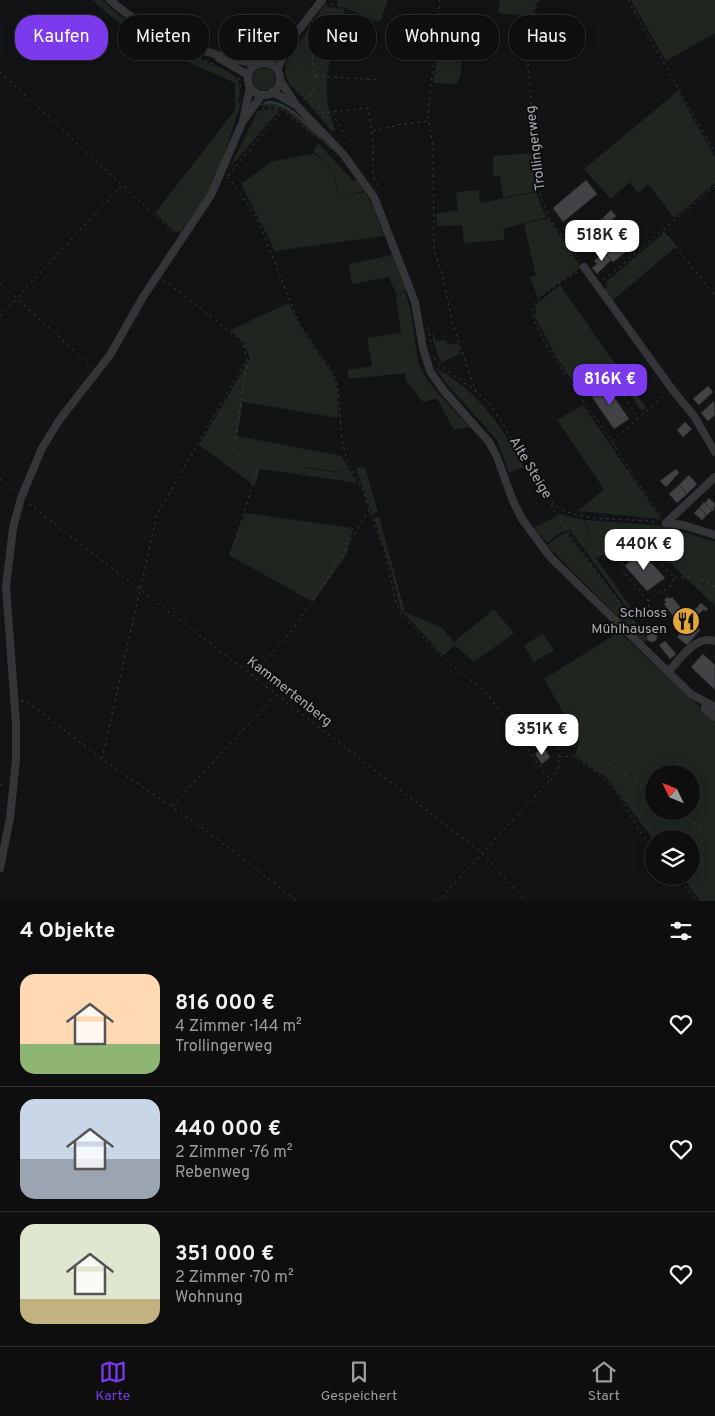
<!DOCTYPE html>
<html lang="de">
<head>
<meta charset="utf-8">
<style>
  :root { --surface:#0e0e0f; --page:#171718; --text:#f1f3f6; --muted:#9b9c9e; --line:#2e2e2f; --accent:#7c3aed }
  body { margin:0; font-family:Overpass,sans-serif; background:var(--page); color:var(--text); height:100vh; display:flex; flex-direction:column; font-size:19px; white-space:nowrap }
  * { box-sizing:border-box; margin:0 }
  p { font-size:16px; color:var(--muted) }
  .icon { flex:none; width:28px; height:28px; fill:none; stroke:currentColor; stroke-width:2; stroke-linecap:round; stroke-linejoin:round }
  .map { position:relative; height:901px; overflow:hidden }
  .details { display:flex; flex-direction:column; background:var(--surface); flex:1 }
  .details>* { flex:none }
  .banner { position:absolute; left:15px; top:15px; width:685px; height:45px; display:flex; gap:10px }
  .needle { width:32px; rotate:313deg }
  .tools { position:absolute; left:645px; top:765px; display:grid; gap:10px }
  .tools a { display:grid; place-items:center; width:55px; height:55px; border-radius:50%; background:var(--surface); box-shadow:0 2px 12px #0003,0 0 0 1px var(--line); font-size:25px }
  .price { position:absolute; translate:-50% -42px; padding:0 11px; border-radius:10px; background:#fff; color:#222; font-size:16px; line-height:32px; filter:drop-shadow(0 1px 2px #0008) }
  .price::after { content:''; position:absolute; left:50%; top:30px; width:15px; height:11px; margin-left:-8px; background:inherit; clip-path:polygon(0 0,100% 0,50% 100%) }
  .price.active { background:var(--accent); color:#fff }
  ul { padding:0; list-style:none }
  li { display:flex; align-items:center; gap:15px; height:125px; padding:0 20px }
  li+li { border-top:1px solid var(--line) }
  li span { display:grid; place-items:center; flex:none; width:140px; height:100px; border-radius:15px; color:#555 }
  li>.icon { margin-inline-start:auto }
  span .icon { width:60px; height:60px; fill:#fffc; stroke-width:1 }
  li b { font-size:21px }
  h2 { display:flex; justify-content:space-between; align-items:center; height:60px; padding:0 20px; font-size:21px }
  .pill { padding:0 18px; border-radius:20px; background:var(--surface); box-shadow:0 2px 12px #0003,0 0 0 1px var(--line); font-size:18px; line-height:45px }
  .pill.active { background:var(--accent); color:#fff }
  .tab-bar { display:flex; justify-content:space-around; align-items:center; height:70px; border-top:1px solid var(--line); background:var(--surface); font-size:14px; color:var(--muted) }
  .tab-bar a { display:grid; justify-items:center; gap:2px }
  .tab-bar .active { color:var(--accent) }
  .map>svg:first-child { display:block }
</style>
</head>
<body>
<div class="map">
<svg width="715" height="901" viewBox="0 0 715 901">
  <rect width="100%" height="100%" fill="#121314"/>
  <path fill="#1f2620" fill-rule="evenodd" d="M93,0H102C128,26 160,41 193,56C207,63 226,68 238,79L240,92L238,101L241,103L220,168L208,193L180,233L175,232L155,213L235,110V83C184,60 133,41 93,0Z
    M337,0H388L380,22L345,8L337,7Z
    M500,0H537L532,16L498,13Z
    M631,0H715V33L666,61Z
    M325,4L329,7L345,9C332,53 317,83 335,129L332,132C324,122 317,113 309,104C297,90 280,82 287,61Z
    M459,39H462L461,73L457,84L433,83L438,51L456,49Z
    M253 79a11 11 0 1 1 22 0a11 11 0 1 1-22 0Z
    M678,91L715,157V183L674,218L648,184L638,193L630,182L611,199L584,169Z
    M268,100C290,100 320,134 335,150L333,151L284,109L259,105Z
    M277,109L280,110L230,167L258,111Z
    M318,143L352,180L358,181L364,191L343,196L365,192L374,208L384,236L275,251L241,184L273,161L313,154L321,158L331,170L340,197C336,178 330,162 313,152Z
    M534,153L538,191L503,197L500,176H493V156Z
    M479,190L480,203L536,192L546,217L503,229L505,240L464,243L462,225L437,226L436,214L458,210L456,192Z
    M548,218L581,267L538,298L530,277L536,276L524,224Z
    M665,232L677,246L611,302L605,294L607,281Z
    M392,255L406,291L396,294L389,277L352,284L349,264Z
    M560,285L646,408L641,410L620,379L617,381L612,375L582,396L555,355L535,317L536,304Z
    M405,292C414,314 413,337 418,360C423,383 455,410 470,427L454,430L437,398L423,402L406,381L405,373L349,379L348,370L372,366L367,338L401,333L396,295Z
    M289,303L298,323L332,373L337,388L338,418L243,402L237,436L342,456L357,483L304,475L305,468L339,473L343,468L338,472L305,467L303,475L260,469L255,486L199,445L250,358L243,341L230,330Z
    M433,329L436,341L446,340L448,345L458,343L461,353L441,363L433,341Z
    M435,367C477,391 502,425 524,467L509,473L497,440L446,383Z
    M583,405L661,519L578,511L604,489L557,420Z
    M365,467L378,512L372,514L356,468Z
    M245,513L353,528L347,554L313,602L229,555Z
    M560,514L584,520L591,544L585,520L665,526L715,542V606L645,539L596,558L635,613L632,615L570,530L561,532L547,543L534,528Z
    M379,516L405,612L442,628L454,642L494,609L514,633L474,662L455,645L443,656L401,610L389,562L374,518Z
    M566,532L648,639L644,643L547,545Z
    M619,632L700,707L702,713L715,719V901H700L682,876H691V839L654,840L607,778L575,756L579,740L544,679ZM654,774H691V811H654Z
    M543,633L554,650L534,662L524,646Z"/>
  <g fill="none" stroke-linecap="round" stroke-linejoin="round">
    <path stroke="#2d353c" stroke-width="2.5" d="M265,103C285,98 305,124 320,136"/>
  </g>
  <path fill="#424347" stroke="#2d2d30" d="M586,180L597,194L563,222L553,208Z
    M611,210L616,216L608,224L603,218Z
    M603,218L608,224L585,245L578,237L594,222L596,224Z
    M619,239L628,250L613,262L607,255L609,253L606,250Z
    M606,250L609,253L607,255L611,260L597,274L592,268L597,264L594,261Z
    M605,384L629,419L614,429L590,394Z
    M708,386L713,392L699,405L693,399Z
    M714,401L715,415L708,421L701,413Z
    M685,422L692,429L683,437L677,430Z
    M676,469L679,473L666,487L660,481Z
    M689,475L697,484L687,494L679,485Z
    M679,485L687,494L677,503L669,494Z
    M709,498L715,504L713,511L705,503Z
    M704,502L712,510L707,515L699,508Z
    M699,508L707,515L702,520L694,513Z
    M639,550H643V554L665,578L647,591L625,566L630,561V556L635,557L638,554Z
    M668,597L670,599L672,597L688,617L701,603L708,609L706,611L703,610L693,620L695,622L693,624L700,630L687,645L677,637L684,630L664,604L666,602L664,600Z
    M647 637a5 5 0 1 1 10 0a5 5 0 1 1-10 0Z
    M665,641L676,654L670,659L659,645Z
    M703,654L715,665V690L691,667Z
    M543,747L550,757L542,764L535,754Z"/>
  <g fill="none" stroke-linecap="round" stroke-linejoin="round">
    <path stroke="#3a3c40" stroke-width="1" stroke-dasharray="2.5 4" stroke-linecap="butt" d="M440,0L428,114L433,148L434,250L443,277L452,322L476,392
      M538,0L531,25L527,54L538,188L549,217L580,261
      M628,0L715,153
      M199,58L214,64
      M0,72L176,235
      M315,76L381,80
      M239,78L241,89
      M311,95L323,113L368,108L373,142V175L379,189
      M303,100C326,84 306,67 315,46C320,33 329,22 334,7L330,3
      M262,109L280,108L313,135
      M332,113L346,137
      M373,131L403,124L428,121
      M228,176L283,110
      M228,177L257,218L299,323L334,374L338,390L342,441L348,463L362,488L386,555L396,603L402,615L444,659L486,692L550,780L438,901
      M663,232L715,295
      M577,272C567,279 536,295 533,308C528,330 598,420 612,442C628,467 643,492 661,516
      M604,280L715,186
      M0,283L92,367
      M0,316L122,185
      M428,327L432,347
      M434,358C450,377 475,386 490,405C513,433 535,500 567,512C595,522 629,518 658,522
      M613,380L638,418
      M612,441L665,395
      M0,479L14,492
      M29,504L482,853L526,901
      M552,504V508C580,552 614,592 643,636
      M231,554L257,470L234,450L247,360
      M675,578C689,576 704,577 715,588
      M648,601L621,569C623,555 631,548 645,545L674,578L669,588L657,593L648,601L649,608
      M252,676L293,629L332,572L369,510
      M21,701H26L102,759L201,827L297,901
      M516,735L557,745L567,744L577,747L609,764L654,794
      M559,757L573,756C590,768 608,779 620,797C631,815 639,834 654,850
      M102,759L157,514L247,359L243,342L164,280
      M551,780L559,767L558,746
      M0,784L6,787
      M172,806L275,696
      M678,811L715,838
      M677,876L697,901"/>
    <path stroke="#343539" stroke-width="8" d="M110,0C151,37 203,53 256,64
      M219,58L248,75
      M248 79a16 16 0 1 1 32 0a16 16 0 1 1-32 0Z
      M266,63L290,41L322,0
      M277,70L290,41
      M280,80L296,105L343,154L374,197L415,302L423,348L430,371L444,391L489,442L497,457L513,501L522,519L551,558L691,694L715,707
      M272,92L296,105
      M243,121L250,87
      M584,267L672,389L694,416L715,452
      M666,523L715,477
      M666,523L683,525L715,535
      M668,672C680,659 695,635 715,641
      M705,703V710L715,717
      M0,868L10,818L16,760V723L6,587L13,528L21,498L42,448L60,419L110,355L143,297L211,195L243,121L262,95"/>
  </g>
  <defs>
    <g id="restaurant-disc" transform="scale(1.4375)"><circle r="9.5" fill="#e4a63a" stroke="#0e0e0f"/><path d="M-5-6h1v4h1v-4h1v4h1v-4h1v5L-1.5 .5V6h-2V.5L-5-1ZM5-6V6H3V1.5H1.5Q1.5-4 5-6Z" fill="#111"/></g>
  </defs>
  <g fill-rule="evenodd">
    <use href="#restaurant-disc" x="686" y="621"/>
  </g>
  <g text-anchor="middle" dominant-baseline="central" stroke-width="4" stroke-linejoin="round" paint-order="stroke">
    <g font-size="14" fill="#a5aab3" stroke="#0e0e0f">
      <text transform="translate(536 148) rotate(-97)">Trollingerweg</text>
      <text transform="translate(530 468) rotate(59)">Alte Steige</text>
      <text transform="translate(289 692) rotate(38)">Kammertenberg</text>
    </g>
    <g font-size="14" fill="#a5aab3" stroke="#0e0e0f" text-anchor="end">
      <text x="667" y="613">Schloss<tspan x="667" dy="16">Mühlhausen</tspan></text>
    </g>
  </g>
</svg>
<div class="tools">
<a><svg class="needle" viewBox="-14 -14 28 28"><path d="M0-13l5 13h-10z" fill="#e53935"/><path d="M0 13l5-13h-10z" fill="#9b9c9e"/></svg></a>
<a><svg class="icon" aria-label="layers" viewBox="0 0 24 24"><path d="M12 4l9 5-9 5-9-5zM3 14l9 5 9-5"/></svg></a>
</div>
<b class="price" style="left:602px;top:262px">518K €</b>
<b class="price active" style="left:610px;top:406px">816K €</b>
<b class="price" style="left:644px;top:571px">440K €</b>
<b class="price" style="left:542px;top:756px">351K €</b>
<div class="banner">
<a class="pill active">Kaufen</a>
<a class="pill">Mieten</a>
<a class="pill">Filter</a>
<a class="pill">Neu</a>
<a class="pill">Wohnung</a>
<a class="pill">Haus</a>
</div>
</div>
<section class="details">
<h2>4 Objekte<svg class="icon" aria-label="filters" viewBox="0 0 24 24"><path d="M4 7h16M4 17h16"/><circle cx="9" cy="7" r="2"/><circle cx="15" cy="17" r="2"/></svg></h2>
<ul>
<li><span style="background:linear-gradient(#ffd9b3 70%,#8fb573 0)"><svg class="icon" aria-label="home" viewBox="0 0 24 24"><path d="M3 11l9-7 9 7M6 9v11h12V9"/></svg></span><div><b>816 000 €</b><p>4 Zimmer · 144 m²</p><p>Trollingerweg</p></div><svg class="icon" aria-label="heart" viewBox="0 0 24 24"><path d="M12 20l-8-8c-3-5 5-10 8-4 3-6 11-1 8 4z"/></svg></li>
<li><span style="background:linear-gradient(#c9d6e8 60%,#9aa5b1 0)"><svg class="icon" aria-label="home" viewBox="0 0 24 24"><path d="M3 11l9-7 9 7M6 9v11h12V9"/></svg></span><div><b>440 000 €</b><p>2 Zimmer · 76 m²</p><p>Rebenweg</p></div><svg class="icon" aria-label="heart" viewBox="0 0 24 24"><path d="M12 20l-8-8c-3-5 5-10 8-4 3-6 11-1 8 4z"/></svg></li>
<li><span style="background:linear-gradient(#dfe7d0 75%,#c2b280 0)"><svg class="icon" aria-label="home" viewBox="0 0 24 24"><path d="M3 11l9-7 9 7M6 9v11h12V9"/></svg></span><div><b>351 000 €</b><p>2 Zimmer · 70 m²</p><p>Wohnung</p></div><svg class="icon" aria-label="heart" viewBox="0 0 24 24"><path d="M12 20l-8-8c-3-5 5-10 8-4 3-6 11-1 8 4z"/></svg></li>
</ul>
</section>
<nav class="tab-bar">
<a class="active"><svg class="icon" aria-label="map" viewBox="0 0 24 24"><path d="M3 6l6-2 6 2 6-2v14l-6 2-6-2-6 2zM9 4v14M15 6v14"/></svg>Karte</a>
<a><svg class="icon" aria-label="saved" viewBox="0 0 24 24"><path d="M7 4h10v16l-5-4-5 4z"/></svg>Gespeichert</a>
<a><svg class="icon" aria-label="home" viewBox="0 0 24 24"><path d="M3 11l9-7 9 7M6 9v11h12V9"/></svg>Start</a>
</nav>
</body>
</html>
